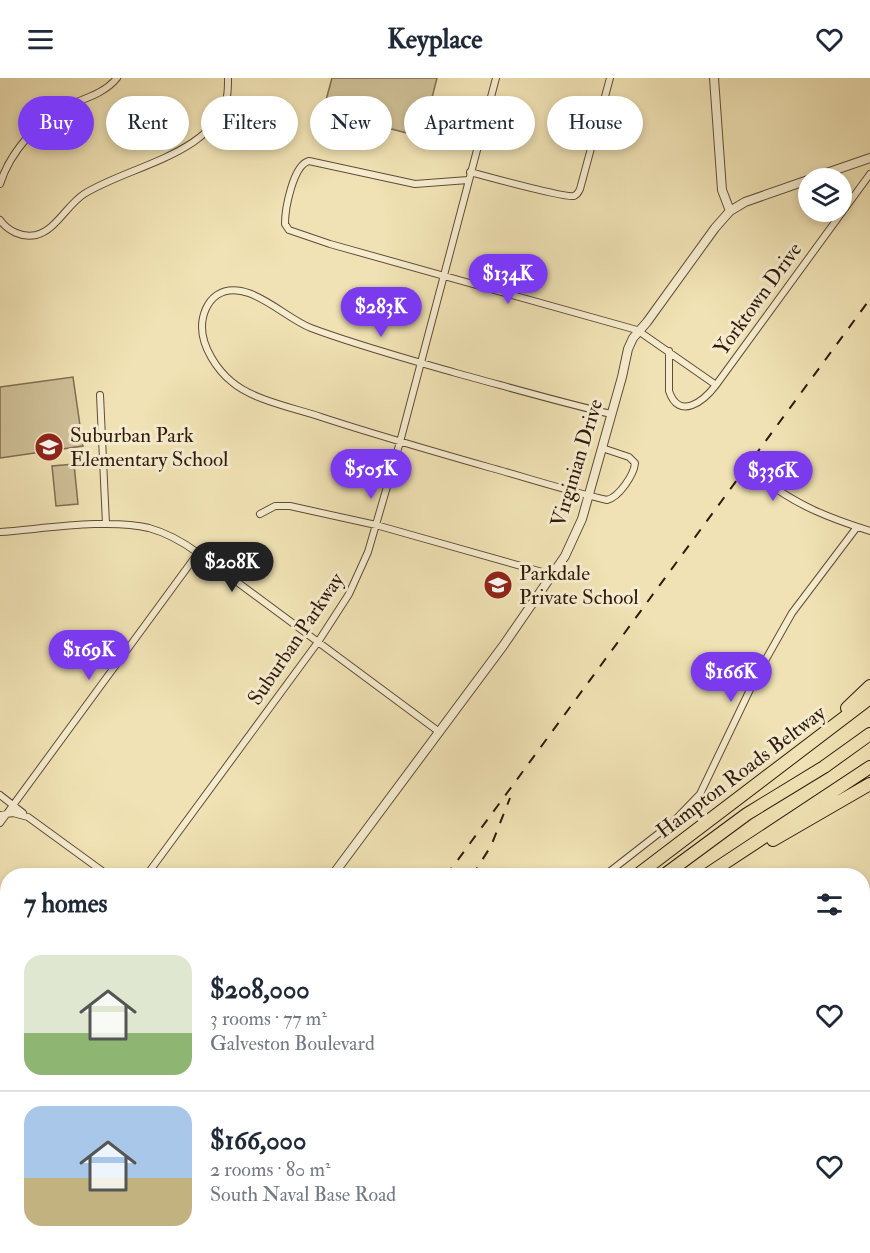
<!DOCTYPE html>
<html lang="en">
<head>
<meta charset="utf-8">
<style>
  :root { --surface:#fff; --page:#f6f6f7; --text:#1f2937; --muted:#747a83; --line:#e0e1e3; --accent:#7c3aed }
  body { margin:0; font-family:"IM FELL Double Pica",serif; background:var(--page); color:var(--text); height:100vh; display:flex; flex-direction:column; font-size:22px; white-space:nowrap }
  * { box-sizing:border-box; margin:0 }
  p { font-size:20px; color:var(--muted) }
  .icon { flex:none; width:33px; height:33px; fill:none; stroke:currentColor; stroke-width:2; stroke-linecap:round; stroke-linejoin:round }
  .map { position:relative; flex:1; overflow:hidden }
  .details { position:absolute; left:0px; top:790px; width:870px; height:386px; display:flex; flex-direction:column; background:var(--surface); border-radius:24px 24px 0 0; box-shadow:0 3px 9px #0003 }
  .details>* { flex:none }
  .guide { position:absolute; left:18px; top:18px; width:834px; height:54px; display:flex; gap:12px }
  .buttons { position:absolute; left:798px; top:90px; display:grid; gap:12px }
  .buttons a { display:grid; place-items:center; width:54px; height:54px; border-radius:50%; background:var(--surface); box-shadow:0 3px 9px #0003; font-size:30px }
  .price { position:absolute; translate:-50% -51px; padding:0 14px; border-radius:21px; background:var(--accent); color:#fff; font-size:20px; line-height:39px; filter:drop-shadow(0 2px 3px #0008) }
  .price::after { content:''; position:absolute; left:50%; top:36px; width:18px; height:14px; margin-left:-9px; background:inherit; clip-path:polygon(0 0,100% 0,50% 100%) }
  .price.on { background:#222; color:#fff }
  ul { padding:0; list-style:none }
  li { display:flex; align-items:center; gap:18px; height:150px; padding:0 24px }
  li+li { border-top:2px solid var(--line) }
  li span { display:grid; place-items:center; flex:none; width:168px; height:120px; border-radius:18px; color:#555 }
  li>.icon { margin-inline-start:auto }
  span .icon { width:72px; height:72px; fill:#fffc; stroke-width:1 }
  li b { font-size:26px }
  h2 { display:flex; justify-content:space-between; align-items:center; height:72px; padding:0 24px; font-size:26px }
  .pill { padding:0 21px; border-radius:27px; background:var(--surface); box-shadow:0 3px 9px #0003; font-size:21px; line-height:54px }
  .pill.on { background:var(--accent); color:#fff }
  header { display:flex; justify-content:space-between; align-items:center; height:78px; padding:0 24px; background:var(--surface); font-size:27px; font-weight:700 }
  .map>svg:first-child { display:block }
</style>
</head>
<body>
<header><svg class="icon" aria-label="menu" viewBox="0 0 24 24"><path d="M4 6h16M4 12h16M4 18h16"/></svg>Keyplace<svg class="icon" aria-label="heart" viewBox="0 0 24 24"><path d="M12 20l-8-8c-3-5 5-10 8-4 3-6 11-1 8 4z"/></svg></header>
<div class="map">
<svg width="870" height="1175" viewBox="0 0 870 1175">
  <rect width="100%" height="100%" fill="#f0e2b4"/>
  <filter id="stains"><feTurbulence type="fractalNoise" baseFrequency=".00333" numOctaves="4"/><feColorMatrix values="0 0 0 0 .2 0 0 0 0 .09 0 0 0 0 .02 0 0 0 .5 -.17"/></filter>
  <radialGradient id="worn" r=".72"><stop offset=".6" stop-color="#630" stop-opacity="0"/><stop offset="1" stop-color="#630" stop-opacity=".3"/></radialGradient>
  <path fill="#cfc098" stroke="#806d52" stroke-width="1.5" d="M332,0H437L422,59L323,33Z
    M73,299L83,368L0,380V309Z
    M74,386L78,426L56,428L52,388Z"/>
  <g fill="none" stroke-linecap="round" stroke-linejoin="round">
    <g stroke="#604c37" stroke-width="8">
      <path id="minor" d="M470,94C485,98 564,120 574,118C578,116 578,115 580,111L610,0
        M468,102L415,106L309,83C293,87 285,131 285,146L289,152L330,166L637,252L716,307
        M0,106C10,74 39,41 69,27C86,20 105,15 117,0
        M0,142C8,153 22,160 36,157C56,152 67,127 84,116C128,88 216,76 227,18C228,13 228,6 228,0
        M669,273V313C679,343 704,323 716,307L870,96
        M100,317L106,446
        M602,370L629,379L635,385C634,397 619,419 607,422C567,413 528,400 488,389C432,373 376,357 321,339C294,330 253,322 232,304C217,292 202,269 202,249C202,237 207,224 217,217C246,198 284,240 311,250C359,268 408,281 456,295C508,309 559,324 611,336
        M764,402C798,428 829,440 870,453
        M260,436L275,428H290L376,447L553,497
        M0,454C43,451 108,440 149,450C167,455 183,464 198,475L438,653
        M0,717L23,735
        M0,737L13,735L28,739L109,798
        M0,745L198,475
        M146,798L318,564L349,516L368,474L400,364L496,0
        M604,798L672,745L700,716L757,597L792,535L857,449
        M862,827H870
        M862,856L870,872
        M0,928L2,938L6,944
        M862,1115L870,1136
        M736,1168L739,1175
        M374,1175L378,1168
        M486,1175L491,1168
        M598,1175L603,1168
        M746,1175L766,1168"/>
    </g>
    <g stroke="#604c37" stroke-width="10">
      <path id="tertiary" d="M714,0L722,112L730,133
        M812,100L870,80
        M332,798L503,568L565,478L582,441L622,299L628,271L633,260L647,244L715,150L730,133L745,124L808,102
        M0,1130L8,1125"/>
    </g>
    <g stroke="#301a0d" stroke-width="14">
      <path id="motorway" d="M847,630L870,608
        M773,762L870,706
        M636,798L870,620
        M663,798L747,736L824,689L870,656
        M705,798L870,689
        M233,1175L238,1168
        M272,1175L278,1168
        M302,1175L308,1168"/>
    </g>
    <use href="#minor" stroke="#f5ecce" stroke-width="6"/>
    <use href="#tertiary" stroke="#f5ecce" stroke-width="8"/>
    <use href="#motorway" stroke="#f0e2b4" stroke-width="12"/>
    <path stroke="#301a0d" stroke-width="2" stroke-dasharray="10 10" stroke-linecap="butt" d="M446,798L870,221
      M472,798L491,768L510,720
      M99,1175L109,1168"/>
  </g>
  <defs>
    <g id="school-disc" transform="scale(1.5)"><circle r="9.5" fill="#8f2418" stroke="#f5ecce"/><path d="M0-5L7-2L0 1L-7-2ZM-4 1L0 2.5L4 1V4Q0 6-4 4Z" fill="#fff"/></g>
  </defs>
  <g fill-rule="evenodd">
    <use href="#school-disc" x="49" y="369"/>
    <use href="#school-disc" x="498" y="507"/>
  </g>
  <g text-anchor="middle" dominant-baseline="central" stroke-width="6" stroke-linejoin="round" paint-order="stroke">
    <g font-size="21" fill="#301a0d" stroke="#f5ecce">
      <text transform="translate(758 221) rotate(-54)">Yorktown Drive</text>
      <text transform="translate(577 385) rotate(-73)">Virginian Drive</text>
      <text transform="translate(296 561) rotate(-56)">Suburban Parkway</text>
      <text transform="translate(741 694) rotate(-37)">Hampton Roads Beltway</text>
    </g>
    <g font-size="21" fill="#301a0d" stroke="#f5ecce" text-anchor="start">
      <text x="70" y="357">Suburban Park<tspan x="70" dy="24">Elementary School</tspan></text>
      <text x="519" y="495">Parkdale<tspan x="519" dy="24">Private School</tspan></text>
    </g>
  </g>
  <rect width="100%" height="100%" filter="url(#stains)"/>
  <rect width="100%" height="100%" fill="url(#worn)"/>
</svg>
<div class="buttons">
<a><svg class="icon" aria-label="layers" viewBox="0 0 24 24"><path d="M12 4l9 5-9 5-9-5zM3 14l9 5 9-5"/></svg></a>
</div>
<b class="price" style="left:508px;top:227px">$134K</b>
<b class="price" style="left:381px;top:260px">$283K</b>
<b class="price" style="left:371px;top:422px">$505K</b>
<b class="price" style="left:773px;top:424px">$336K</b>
<b class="price on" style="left:232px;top:515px">$208K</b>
<b class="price" style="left:89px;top:603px">$169K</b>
<b class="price" style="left:731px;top:625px">$166K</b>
<div class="guide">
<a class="pill on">Buy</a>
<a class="pill">Rent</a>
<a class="pill">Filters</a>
<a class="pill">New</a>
<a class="pill">Apartment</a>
<a class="pill">House</a>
</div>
<section class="details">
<h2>7 homes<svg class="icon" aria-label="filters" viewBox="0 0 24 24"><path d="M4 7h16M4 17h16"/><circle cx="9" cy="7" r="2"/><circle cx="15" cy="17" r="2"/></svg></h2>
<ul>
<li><span style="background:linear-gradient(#dfe7d0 65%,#8fb573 0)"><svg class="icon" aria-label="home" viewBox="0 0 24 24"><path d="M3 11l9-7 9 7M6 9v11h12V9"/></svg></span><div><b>$208,000</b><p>3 rooms · 77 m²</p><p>Galveston Boulevard</p></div><svg class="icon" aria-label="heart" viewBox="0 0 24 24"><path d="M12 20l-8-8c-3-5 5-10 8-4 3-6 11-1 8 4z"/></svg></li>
<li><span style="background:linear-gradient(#a9c7e8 60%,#c2b280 0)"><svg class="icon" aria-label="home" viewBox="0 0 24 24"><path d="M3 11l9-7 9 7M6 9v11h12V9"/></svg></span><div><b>$166,000</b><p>2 rooms · 80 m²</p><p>South Naval Base Road</p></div><svg class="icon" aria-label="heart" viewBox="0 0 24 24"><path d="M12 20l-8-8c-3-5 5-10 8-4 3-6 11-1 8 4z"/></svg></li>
</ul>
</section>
</div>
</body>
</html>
